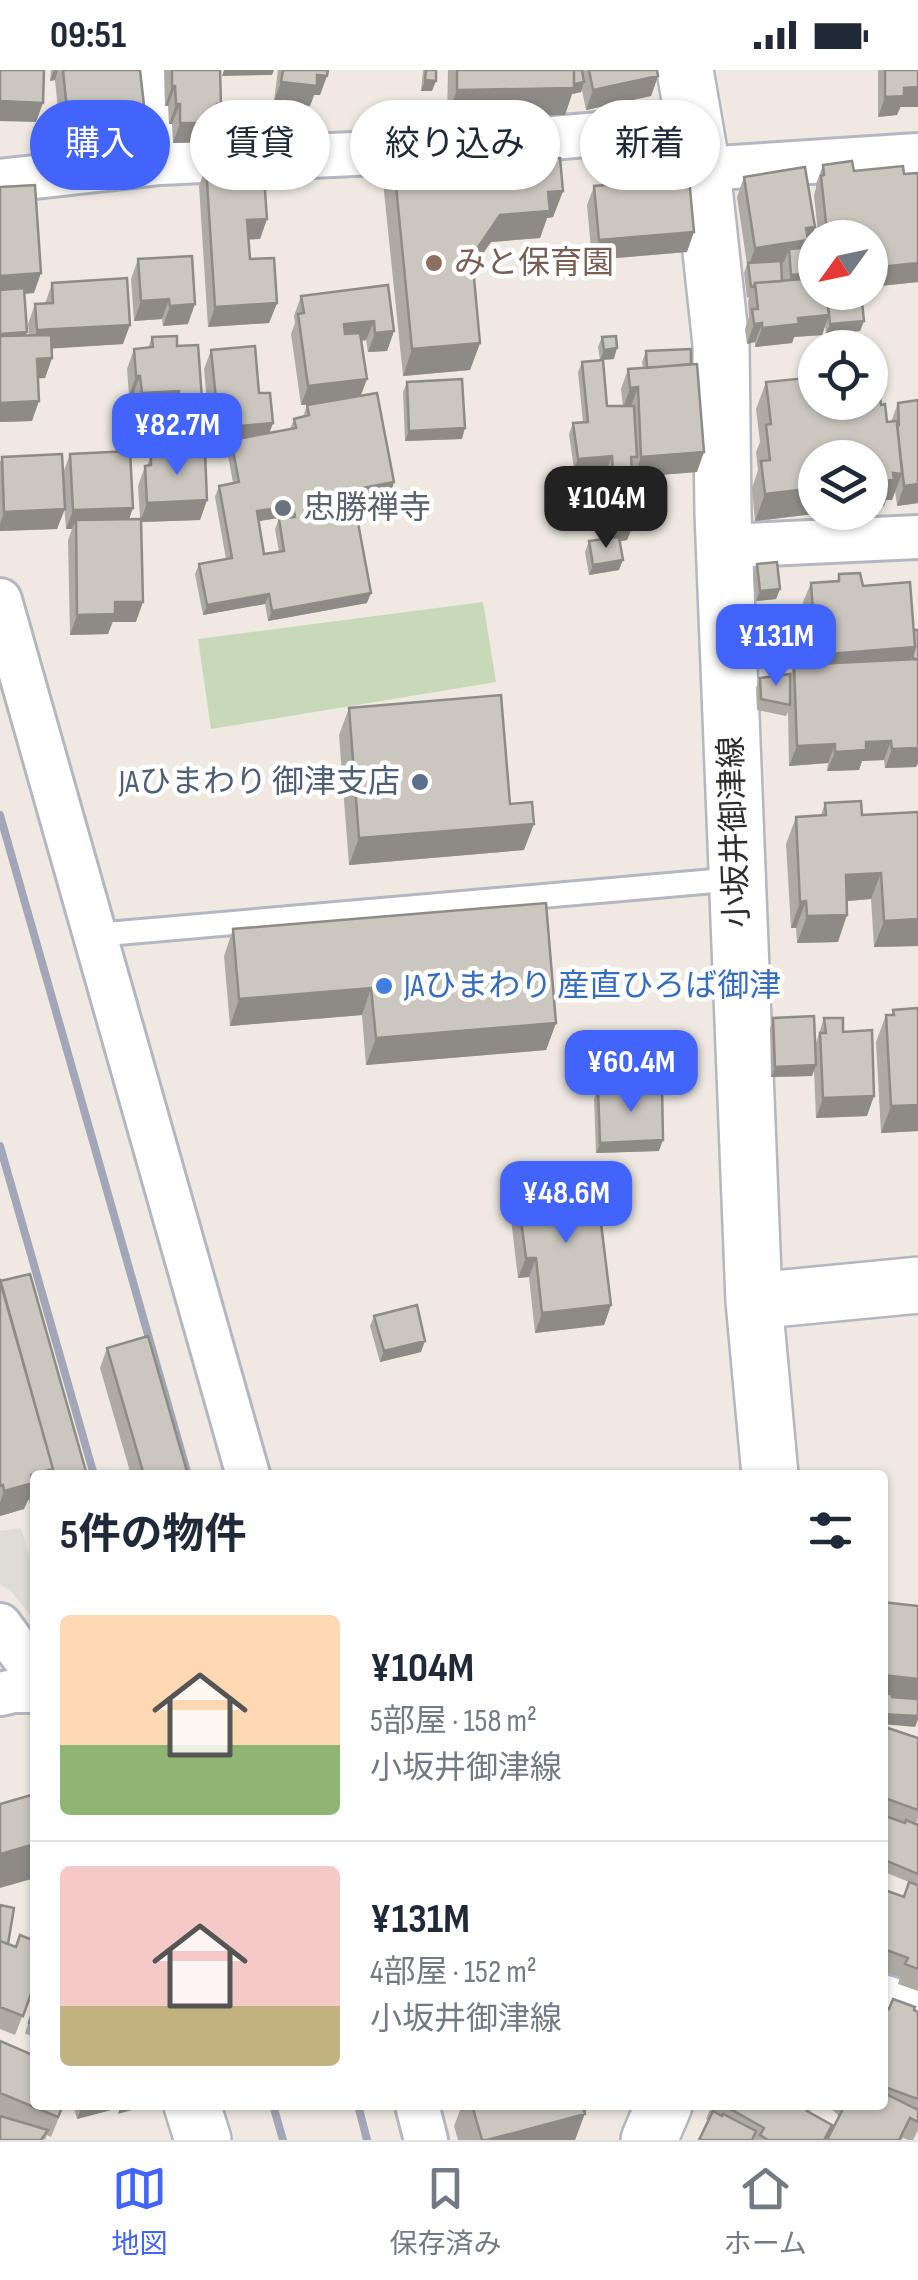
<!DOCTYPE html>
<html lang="ja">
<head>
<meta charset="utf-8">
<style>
  :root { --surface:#fff; --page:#f6f6f7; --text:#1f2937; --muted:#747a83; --line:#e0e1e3; --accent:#4264fb }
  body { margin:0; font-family:"Sofia Sans Condensed","Noto Sans JP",sans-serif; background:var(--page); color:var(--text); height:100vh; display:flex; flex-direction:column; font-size:38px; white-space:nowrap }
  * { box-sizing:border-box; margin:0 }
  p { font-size:32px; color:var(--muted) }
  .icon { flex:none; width:55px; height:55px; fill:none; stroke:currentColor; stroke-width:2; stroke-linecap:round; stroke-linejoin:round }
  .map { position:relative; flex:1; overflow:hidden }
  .side { position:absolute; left:30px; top:1400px; width:858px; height:640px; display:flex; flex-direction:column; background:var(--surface); border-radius:10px; box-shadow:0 2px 8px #0004 }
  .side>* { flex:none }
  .hud { position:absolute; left:30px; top:30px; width:860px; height:90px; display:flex; gap:20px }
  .needle { width:65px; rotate:237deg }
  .buttons { position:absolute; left:798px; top:150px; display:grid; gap:20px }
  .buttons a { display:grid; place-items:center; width:90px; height:90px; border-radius:50%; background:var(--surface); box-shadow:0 2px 8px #0004; font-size:50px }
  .price { position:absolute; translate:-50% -85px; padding:0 22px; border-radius:20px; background:var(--accent); color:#fff; font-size:32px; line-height:65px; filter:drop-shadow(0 2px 5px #0008) }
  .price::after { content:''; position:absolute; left:50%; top:60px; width:30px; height:22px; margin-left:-15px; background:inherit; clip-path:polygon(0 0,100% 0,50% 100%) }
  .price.selected { background:#222; color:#fff }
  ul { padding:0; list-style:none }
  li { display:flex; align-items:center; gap:30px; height:250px; padding:0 30px }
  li+li { border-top:2px solid var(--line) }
  li span { display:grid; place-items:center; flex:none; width:280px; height:200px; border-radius:10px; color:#555 }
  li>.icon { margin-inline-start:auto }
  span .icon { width:120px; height:120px; fill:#fffc; stroke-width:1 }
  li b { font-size:42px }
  h2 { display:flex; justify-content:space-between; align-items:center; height:120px; padding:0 30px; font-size:42px }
  .chip { padding:0 35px; border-radius:45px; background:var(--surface); box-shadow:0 2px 8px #0004; font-size:35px; line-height:90px }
  .chip.selected { background:var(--accent); color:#fff }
  .status { display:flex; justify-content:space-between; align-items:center; height:70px; padding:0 50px; background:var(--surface); direction:ltr }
  .status svg { height:28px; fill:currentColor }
  .dock { display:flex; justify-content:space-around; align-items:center; height:140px; border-top:2px solid var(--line); background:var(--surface); font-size:28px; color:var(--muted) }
  .dock a { display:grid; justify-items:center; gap:5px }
  .dock .selected { color:var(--accent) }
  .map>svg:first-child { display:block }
</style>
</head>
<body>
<div class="status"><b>09:51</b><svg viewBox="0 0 49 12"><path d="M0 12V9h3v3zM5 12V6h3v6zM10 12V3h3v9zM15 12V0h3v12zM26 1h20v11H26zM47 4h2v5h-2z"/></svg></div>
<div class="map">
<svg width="918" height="2070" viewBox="0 0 918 2070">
  <rect width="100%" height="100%" fill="#efe9e1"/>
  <path fill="#c8d9b8" d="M483,532L496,612L211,659L198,569Z"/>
  <path fill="#dfdcd8" d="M21,1458L35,1505V1551L10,1520L0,1515V1461Z"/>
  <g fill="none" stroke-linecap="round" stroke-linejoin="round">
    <g stroke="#b4b7c1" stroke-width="28">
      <path id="lane" d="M95,865L737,809"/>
    </g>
    <g stroke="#b4b7c1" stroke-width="48">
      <path id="street" d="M151,0L160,93
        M702,99L918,85
        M0,111L160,93L375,83L693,56
        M725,476L918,467
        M0,530L248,1405
        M0,1555L35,1603
        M0,1624L13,1621H35
        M882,1926L918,1938
        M417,2035L426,2070"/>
    </g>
    <g stroke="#b4b7c1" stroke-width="60">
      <path id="secondary" d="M685,0L702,99L721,274L723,443L754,1231L770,1405
        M754,1231L918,1215
        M192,2035L203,2070
        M649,2070L664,2035"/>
    </g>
    <use href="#lane" stroke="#fff" stroke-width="22"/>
    <use href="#street" stroke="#fff" stroke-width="42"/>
    <use href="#secondary" stroke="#fff" stroke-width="55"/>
    <path stroke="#a3a6b8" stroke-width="8" d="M0,745L188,1405
      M0,1076L94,1405
      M273,2035L283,2070
      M358,2035L367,2070"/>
  </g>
  <path fill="#afaba4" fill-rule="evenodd" d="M51,0H140L138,72L62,80L55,10L50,11Z
    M164,0H220L221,34L217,44V53L210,72L173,73L172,54H169L168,36H165Z
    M278,0H328L320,25H314L310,36L274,31Z
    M423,0H436L432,21H421Z
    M448,0H657L658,6L651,26L586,40L582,20L581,22L572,24L565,45L447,47Z
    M878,0H918L897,45L878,47Z
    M393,85L545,89L563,121L553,147L547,148L540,168L491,172L473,197L480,273L470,300L403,306L383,112Z
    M823,95L854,101L918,212L870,217V168H815L864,251L860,261L826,264L825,255L822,265L794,267L792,273L755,277V272L747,274L745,259L749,247L748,232L749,227L747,228L744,203L747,194L737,127L744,107L815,157L808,176L805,178H809L815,163H818L814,125L816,118V114Z
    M206,96L267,149L260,169H248L250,189L277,233L269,253L208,257L199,116Z
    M594,116L687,182L592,190L587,135Z
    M0,117L34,223L24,224L26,265H29L28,254L35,234H45L52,213L123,274L52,278V288L45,308H38L32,351L0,352Z
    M138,189L188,254L163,256L162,249L134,251L131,209Z
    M388,215L394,261L387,281L368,282L366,270L362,271L361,326L391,423L354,430L367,533L268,551L265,534L203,545L195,504L199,494L226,489L215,427L219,416L233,413L227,380L229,376L211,378L204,299L211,280L259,323L273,353L269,363L290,359L294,349L303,347L307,335L315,334L301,335L291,264L295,253L294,246L301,226ZM290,446V448L279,449L275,459L279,482L264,484L259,451Z
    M152,267L177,276L195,348L172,350L171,340L134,342L133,325L129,326L127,299L134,279L148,278Z
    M602,267L614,289L603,290L607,336H623L621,319L628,299L643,298L642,292L646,281L697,402L634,407V395L628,411L610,413L608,396L574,399L569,364L573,353L583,352L578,302L582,292L600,290L598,277Z
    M407,312L462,369L405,371L403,322Z
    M766,312L808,329L887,352H891L898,333L918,330V433L897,436L895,420L892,430H886L884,436L755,451L752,418L758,400L756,382L760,372L756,339Z
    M70,384L133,438L129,449H140L138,416L145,396H147L151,385L207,430L200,450L141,452L136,552H113L108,564L70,565L68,470L72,459H66L64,434L57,459L0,461V392L2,387L63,403Z
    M604,437L631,460L627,470L620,471L619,500L589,505L585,482L589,471L604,469L600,447Z
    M757,494L780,519L776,529L756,531L753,504Z
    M839,504L863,516L914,560H918V693L916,697L885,698L884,690L862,691L859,700L827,701L828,693L789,696L788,642L786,646L757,640L756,618L760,608L790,607L794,595L808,594L803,532L811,513L837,511Z
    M759,552L780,598L756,599L755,562Z
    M349,638L524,780L349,795L339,665Z
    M825,733L862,745L918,876L874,877L871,829L847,831L838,872L797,873L796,858H791L786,774L796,747L821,745Z
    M233,859L556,953L546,980L366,995L362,945L230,956L224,886Z
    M918,938V1061L881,1063L876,972L886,945H892L893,940Z
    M773,948L815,976L824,948L843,962L867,1046L816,1048L814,1001L812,1006L771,1007L770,958Z
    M598,1019L659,1081L596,1083L594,1029Z
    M517,1121L611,1235L604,1255L535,1263L529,1207L518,1208L510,1141Z
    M0,1209L35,1405V1457L29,1430H27L24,1439L0,1446Z
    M374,1246L421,1282L380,1292L370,1256Z
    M107,1278L188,1405H131L100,1298Z
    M882,1656L918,1668V1748L916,1754L918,1751V1921L898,1914L900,1907L882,1901V1819L904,1827L909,1812L882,1801Z
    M0,1835L8,1874L16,1877L35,1914L15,1965L0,1959Z
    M35,1930V1966L25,1964Z
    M882,1937L889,1939L918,1942V2060L913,2070H908L903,2068L902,2070H827L839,2046L827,2035H882Z
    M0,1971L35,2035H64L51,2067L47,2065L45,2070L0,2046Z
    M73,2035H113L111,2040L77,2049Z
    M462,2035H588L575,2070H458L454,2056Z
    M712,2035H813L810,2042L832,2055L827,2070H699L709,2051L706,2049Z"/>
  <path fill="#8e8b86" d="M54,0H58L55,10L50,11Z
    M224,0H274L272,5L222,6Z
    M317,5L327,6L320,25H314L310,36L274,31L281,12Z
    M658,6L651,26L586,40L593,20Z
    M425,10L436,11L432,21H421Z
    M584,12L581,22L572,24L565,45L447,47L457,20L568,14Z
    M172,16H175L168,36H165Z
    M918,17V37H900L897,45L878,47L885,27L904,18Z
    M0,31L43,33L36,52L0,51Z
    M176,34H180L172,54H169Z
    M217,34H221L214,53H217L210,72L173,73L180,53Z
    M146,53L138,72L62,80L69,60Z
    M563,121L553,147L547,148L540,168L491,172L462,213L472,186L500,145L548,122Z
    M267,149L260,169L240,170L247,150Z
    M815,157L801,190L789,179L784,192L748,198L755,178L806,158Z
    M694,162L687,182L592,190L599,170Z
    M918,193V212L870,217V198Z
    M41,203L34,223L0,225V206Z
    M815,203V222L784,225L791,205Z
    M169,229L162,249L134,251L141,231Z
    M277,233L269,253L208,257L215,237Z
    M195,234L188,254L163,256L170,236Z
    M829,245L822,265L794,267L792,273L755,277L762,258L798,248Z
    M374,251L366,270L337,274L344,254Z
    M864,251L860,261L826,264L830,254Z
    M762,253L755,272L747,274L754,254Z
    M130,255L123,274L30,280L37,260Z
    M394,261L387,281L368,282L375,263Z
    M27,262L23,272L0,274V264Z
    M480,273L470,300L403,306L412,279Z
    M617,278L614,289L600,290L604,280Z
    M52,288L45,308L30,309L37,289Z
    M136,306H140L133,325L129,326Z
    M367,309L360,328L301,335L308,316Z
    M638,317L631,337L623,338L630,318Z
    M179,321L171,340L134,342L142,323Z
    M202,329L195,348L172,350L179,330Z
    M39,331L32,351L0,352V333Z
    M273,353L266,372L231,370L229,376L211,378L219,358Z
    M465,358L462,369L405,371L409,361Z
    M704,382L697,402L634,407L641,387Z
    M612,386L608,396L574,399L578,389Z
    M632,401L628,411L610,413L613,403Z
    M893,403L902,404L892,430H886L884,436L870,438V412Z
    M394,412L391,423L348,431L352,420Z
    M918,414V433L897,436L904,416Z
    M815,418V442H829L755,451L765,424Z
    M207,430L200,450L140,452L147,433Z
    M293,436L290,446L254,452L257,441Z
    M133,438L126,457L76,450L72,459H66L73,440Z
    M65,439L57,459L0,461V454L4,442Z
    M631,460L627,470L605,474L609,463Z
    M623,490L619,500L589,505L593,495Z
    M780,519L776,529L756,531L760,521Z
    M371,523L367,533L268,551L272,541Z
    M269,524L265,534L203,545L207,535Z
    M115,532H143L136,552H112L108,564L70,565L77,545Z
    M915,577L908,597L809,604L816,585Z
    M760,588H784L780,598L756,599Z
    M891,671L884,690L862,691L859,700L827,701L835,682L866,672Z
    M835,674L828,693L789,696L797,676Z
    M918,678V693L916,697L885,698L892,679Z
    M534,754L524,780L349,795L359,768Z
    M881,803L871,829L836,832L846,805Z
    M806,831L796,858H791L800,832Z
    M847,845L838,872L797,873L807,846Z
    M918,849V876L874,877L884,851Z
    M371,918L362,945L230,956L239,929Z
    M556,953L546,980L366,995L376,968Z
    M816,995L812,1006L771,1007L775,997Z
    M874,1026L867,1046L816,1048L823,1028Z
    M918,1035V1061L881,1063L891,1036Z
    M663,1070L659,1081L596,1083L600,1073Z
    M526,1188H536L529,1207L518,1208Z
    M611,1235L604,1255L535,1263L542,1243Z
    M425,1271L421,1282L380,1292L384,1281Z
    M53,1399L51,1405H35V1428L33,1420L24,1439L0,1446V1433L4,1421L31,1405Z
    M882,1605L918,1609V1630L882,1626Z
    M882,1644L918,1646V1650L915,1657L882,1654Z
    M35,1774V1808L0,1818V1784Z
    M96,2035H113L111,2040L77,2049L81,2039Z
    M121,2035H149L118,2044Z
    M576,2035H588L575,2070H487Z"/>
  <path fill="#cbc7bf" stroke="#8e8b86" stroke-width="2.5" fill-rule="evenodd" d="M0,0H44L43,33L0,31Z
    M63,0H140L146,53L69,60Z
    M172,0H220L221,34H217V53H180V34H176L175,16H172Z
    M283,0H328L327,6L317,5V16L281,12Z
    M426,0H436V11L425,10Z
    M457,0H574V18L457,20Z
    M574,0H582L584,12L574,14Z
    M589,0H657L658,6L593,20Z
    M885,0H918V17L904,18V26L885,27Z
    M543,71L545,89L560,88L563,121L548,122L550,141L500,145L472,186L480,273L412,279L393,85Z
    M852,91L854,101L903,96L904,104L918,103V193L870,198V168H815V203L791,205L789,179L814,177L815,163L827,162L821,106L824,105L823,95Z
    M263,93L267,149L247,150L250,189L274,188L277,233L215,237L206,96Z
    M805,97L815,157L806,158L808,170L755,178L744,107Z
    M689,108L694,162L599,170L594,116Z
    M35,115L41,203L0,206V117Z
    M192,186L195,234L170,236L169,229L141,231L138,189Z
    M781,191L782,211L755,213L753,217H751L748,193Z
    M127,208L130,255L37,260L35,234L53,233L52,213Z
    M815,208V222H826L829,245L798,248L799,254L762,258V253L754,254L752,239H758L755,213Z
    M388,215L394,261L375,263L374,251L344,254L345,264L360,263L367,309L308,316L298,244L304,243L301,226Z
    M24,218L27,262L0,264V220Z
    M827,222H861L864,251L830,254Z
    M51,265L52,288L37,289L39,331L0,333V266Z
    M177,266V276L198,275L202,329L179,330V321L142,323L140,306H136L134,279L153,277L152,267Z
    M616,266L617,278L604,280L602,267Z
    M255,276L259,323H270L273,353L219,358L211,280Z
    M691,279V294L647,298L646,281Z
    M603,290L607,336H634L637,387H631L632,401L613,403L612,386L578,389L573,353L588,352L582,292Z
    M697,294L704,382L641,387L638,317L630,318L628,299Z
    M806,308L808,329H815V332H870V329L880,328L881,335L885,334L887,352L897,351L902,404L893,403L894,410L870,412V388H815V418L765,424L761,391L770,390L766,355L771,354L766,312Z
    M462,309L465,358L409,361L407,312Z
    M377,323L394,412L352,420L371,523L272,541L269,524L207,535L199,494L232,488L219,416L239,412L231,370L296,358L294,349L309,345L307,335ZM293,436L295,447L279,449L284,481L264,484L257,441Z
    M918,330V414L904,416L897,355H899L898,333Z
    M130,381L133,438L73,440L70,384Z
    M205,382L207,430L147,433L145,396L151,395V385Z
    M62,384L65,439L4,442L2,387Z
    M626,433L631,460L609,463L604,437Z
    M141,449L143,532H115V544L77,545L76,450Z
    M619,467L623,490L593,495L589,471Z
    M777,492L780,519L760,521L757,494Z
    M860,503L863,516L910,512L915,577L816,585L811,513L839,511V504Z
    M782,551L784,588H760L759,552Z
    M914,560H918V589H913V584L915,577Z
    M918,589V678L892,679L891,671L866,672V680L835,682V674L797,676L794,595Z
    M790,604V635L761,629L760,608Z
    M501,625L510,734L532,732L534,754L359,768L349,638Z
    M861,731L862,745L918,742V849L884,851L881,803L846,805L847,845L807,846L806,831L800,832L796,747L826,745L825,733Z
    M546,833L556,953L376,968L371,918L239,929L233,859Z
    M918,938V1035L891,1036L886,945H894L893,940Z
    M814,946L816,995L775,997L773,948Z
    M824,948H843V962L872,960L874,1026L823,1028L820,963H826Z
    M662,1017L663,1070L600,1073L598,1019Z
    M596,1112L611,1235L542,1243L536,1188H526L517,1121Z
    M30,1204L87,1405H51L53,1399L0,1211Z
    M0,1209L53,1399L31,1405L33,1413L4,1421L3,1415L0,1416Z
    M417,1235L425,1271L384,1281L374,1246Z
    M148,1266L188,1405H144L107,1278Z
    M882,1532L918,1536V1609L882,1605Z
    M882,1624H892V1627L918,1629V1646L882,1644Z
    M882,1656L918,1668V1740L882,1727Z
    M35,1724V1774L0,1784V1734Z
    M882,1745L905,1753L906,1750L918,1755V1804L882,1789Z
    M909,1812L918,1815V1899L905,1894L908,1888L884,1879L882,1882V1819L904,1827Z
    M0,1835L14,1838L8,1874L0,1871Z
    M20,1865L35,1871V1913L23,1946L0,1937V1871L16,1877Z
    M893,1929L915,1937L914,1940L918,1942V2029L882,2016V1937L889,1939Z
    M35,1933V1955L29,1953Z
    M0,1971L35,1986V2035H63L58,2047L0,2023Z
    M882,2022L918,2040V2052L910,2048L899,2070H827L845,2035H882Z
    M80,2035H96L81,2039Z
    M472,2035H582L585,2044L487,2070H482Z
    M723,2035H811L807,2041L832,2055L824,2070H768L760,2065L764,2058Z
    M713,2041L722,2046L723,2044L756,2061L752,2070H699Z
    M0,2046L48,2060L41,2070H0Z"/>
  <circle fill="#8d6e63" stroke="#fff" stroke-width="4" cx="434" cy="193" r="10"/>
  <circle fill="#6b7280" stroke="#fff" stroke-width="4" cx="283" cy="438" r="10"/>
  <circle fill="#5c6f8a" stroke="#fff" stroke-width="4" cx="420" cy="712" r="10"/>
  <circle fill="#3f7fe0" stroke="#fff" stroke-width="4" cx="384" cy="916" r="10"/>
  <g text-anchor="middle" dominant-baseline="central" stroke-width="9" stroke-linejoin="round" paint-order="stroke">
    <g font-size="32" fill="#785e54" stroke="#fff" text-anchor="start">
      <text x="454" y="193">みと保育園</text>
    </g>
    <g font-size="32" fill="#5b616d" stroke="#fff" text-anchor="start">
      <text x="303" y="438">忠勝禅寺</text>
    </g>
    <g font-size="32" fill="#4e5e75" stroke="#fff" text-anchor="end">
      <text x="400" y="712">JAひまわり 御津支店</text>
    </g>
    <g font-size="32" fill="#2e2e2e" stroke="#fff">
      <text transform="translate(735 762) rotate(-92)">小坂井御津線</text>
    </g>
    <g font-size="32" fill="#366cbe" stroke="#fff" text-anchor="start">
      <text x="404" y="916">JAひまわり 産直ひろば御津</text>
    </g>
  </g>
</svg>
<div class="buttons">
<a><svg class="needle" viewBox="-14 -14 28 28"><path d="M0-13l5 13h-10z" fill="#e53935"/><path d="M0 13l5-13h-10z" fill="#747a83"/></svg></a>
<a><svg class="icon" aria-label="locate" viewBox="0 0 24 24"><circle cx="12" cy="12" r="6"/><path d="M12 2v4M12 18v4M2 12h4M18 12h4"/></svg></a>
<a><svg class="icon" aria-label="layers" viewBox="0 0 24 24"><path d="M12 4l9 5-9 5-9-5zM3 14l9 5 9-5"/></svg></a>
</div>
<b class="price" style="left:177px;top:408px">¥82.7M</b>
<b class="price selected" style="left:606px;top:481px">¥104M</b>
<b class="price" style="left:776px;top:619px">¥131M</b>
<b class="price" style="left:631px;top:1045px">¥60.4M</b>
<b class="price" style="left:566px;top:1176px">¥48.6M</b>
<div class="hud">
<a class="chip selected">購入</a>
<a class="chip">賃貸</a>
<a class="chip">絞り込み</a>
<a class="chip">新着</a>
</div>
<section class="side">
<h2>5件の物件<svg class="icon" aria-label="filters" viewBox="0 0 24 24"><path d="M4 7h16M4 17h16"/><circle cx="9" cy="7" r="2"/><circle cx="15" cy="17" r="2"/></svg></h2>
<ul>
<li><span style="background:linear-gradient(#ffd9b3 65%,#8fb573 0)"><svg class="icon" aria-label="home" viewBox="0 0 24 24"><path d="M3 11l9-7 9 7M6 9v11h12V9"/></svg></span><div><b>¥104M</b><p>5部屋 · 158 m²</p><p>小坂井御津線</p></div></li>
<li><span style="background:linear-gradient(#f6c9c9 70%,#c2b280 0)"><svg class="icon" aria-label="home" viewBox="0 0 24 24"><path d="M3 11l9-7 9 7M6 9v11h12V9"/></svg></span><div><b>¥131M</b><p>4部屋 · 152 m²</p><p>小坂井御津線</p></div></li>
</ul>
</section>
</div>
<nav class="dock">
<a class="selected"><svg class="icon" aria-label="map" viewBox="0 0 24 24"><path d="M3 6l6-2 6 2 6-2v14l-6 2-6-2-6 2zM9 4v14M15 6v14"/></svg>地図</a>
<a><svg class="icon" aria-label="saved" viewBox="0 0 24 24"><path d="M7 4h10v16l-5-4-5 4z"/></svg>保存済み</a>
<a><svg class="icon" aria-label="home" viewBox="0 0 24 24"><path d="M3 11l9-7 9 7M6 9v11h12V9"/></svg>ホーム</a>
</nav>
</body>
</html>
